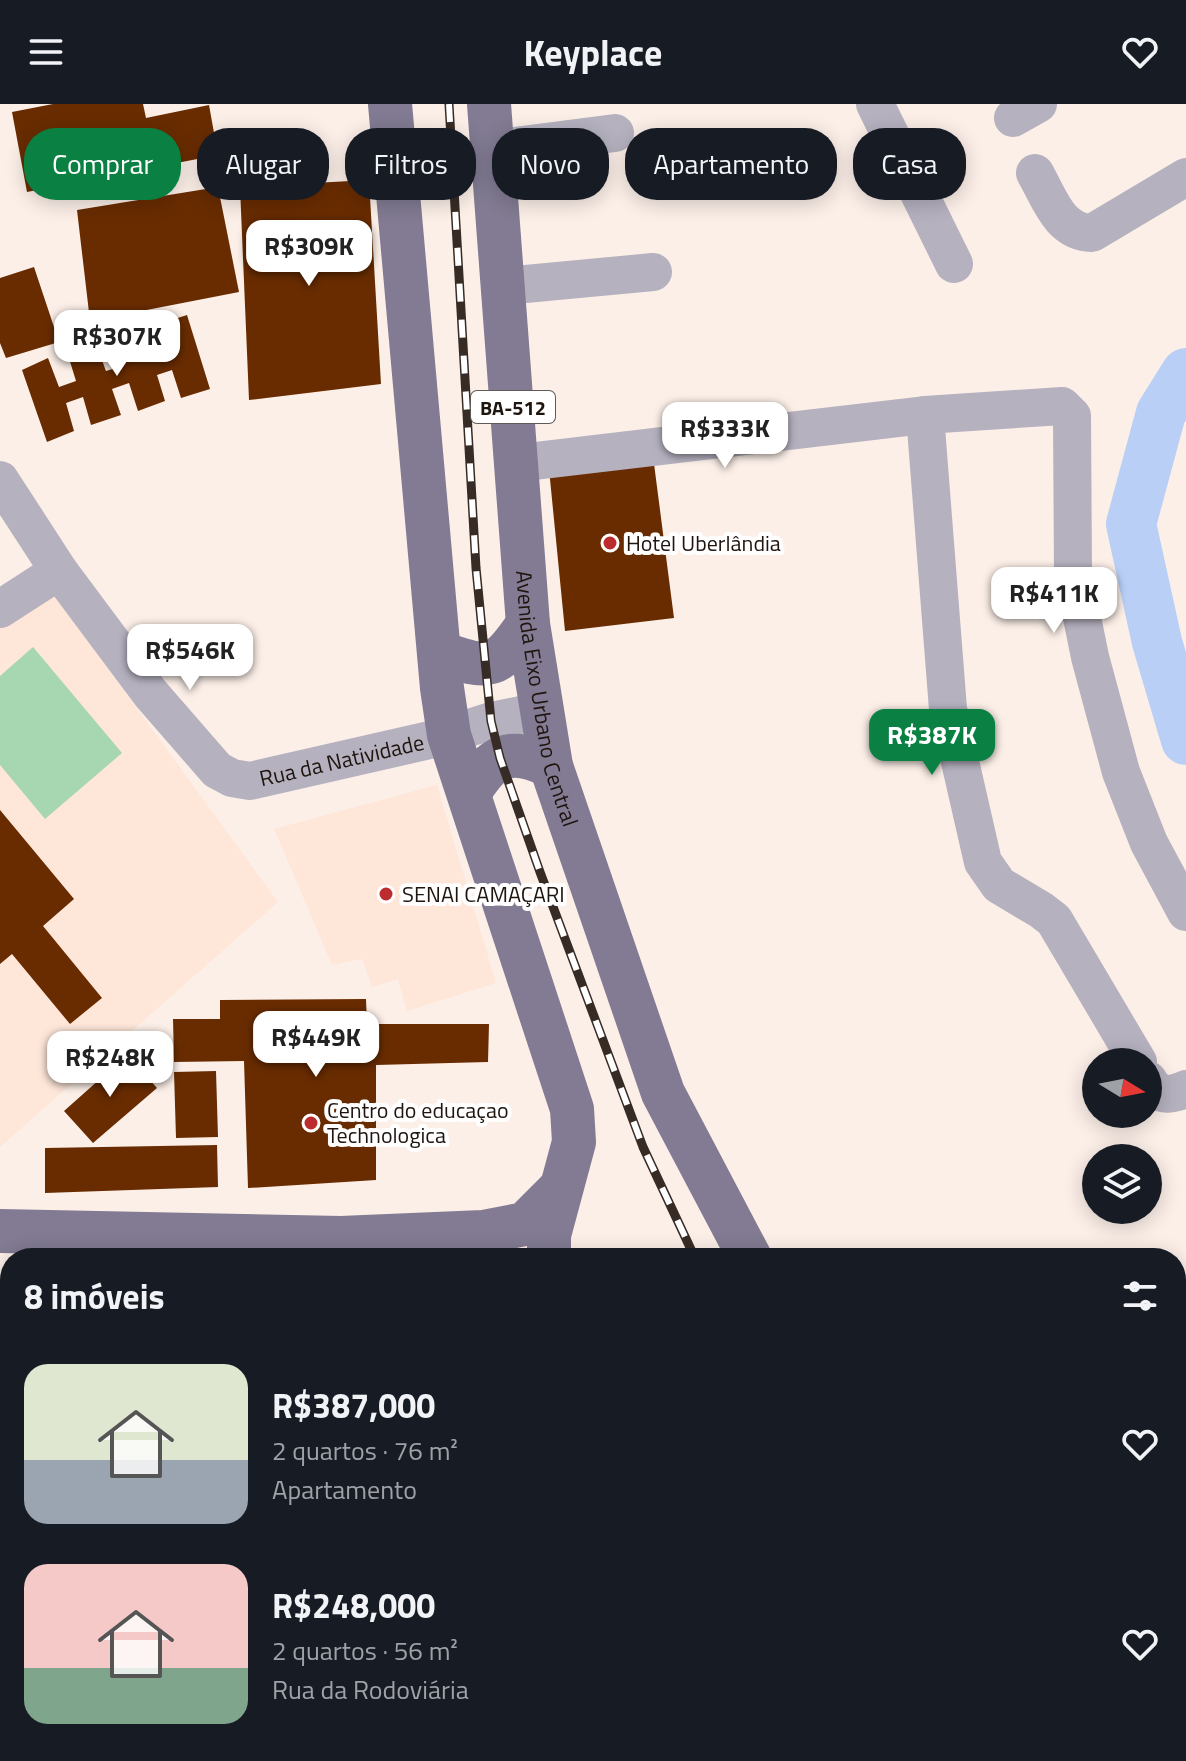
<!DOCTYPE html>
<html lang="pt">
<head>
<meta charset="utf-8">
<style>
  :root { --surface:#171b24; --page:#20242c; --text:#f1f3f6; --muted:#9ea1a6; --accent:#0b8043 }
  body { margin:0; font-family:"Titillium Web",sans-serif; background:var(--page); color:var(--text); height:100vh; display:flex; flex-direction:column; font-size:30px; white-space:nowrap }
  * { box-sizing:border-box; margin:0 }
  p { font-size:26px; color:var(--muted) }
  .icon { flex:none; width:44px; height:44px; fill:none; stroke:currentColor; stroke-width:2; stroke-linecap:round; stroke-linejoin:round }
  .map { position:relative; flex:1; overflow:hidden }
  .drawer { position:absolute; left:0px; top:1144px; width:1186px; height:514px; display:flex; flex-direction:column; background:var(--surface); border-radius:32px 32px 0 0; box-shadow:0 4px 20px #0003 }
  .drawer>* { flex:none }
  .banner { position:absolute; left:24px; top:24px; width:1138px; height:72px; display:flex; gap:16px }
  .needle { width:52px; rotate:100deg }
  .tools { position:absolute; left:1082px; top:944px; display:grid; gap:16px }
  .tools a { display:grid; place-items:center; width:80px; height:80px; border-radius:50%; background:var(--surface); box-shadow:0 4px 20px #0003; font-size:40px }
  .price { position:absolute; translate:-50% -68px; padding:0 18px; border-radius:16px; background:#fff; color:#222; font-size:26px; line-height:52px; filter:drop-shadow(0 2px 4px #0008) }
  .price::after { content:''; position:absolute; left:50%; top:48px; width:24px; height:18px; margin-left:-12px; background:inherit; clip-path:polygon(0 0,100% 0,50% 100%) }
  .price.on { background:var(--accent); color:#fff }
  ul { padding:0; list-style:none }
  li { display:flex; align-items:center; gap:24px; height:200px; padding:0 24px }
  li span { display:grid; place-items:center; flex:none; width:224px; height:160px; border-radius:24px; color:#555 }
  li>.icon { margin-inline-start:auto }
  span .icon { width:96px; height:96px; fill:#fffc; stroke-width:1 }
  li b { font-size:34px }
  h2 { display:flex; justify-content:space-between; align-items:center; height:96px; padding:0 24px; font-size:34px }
  .tag { padding:0 28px; border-radius:32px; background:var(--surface); box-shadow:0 4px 20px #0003; font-size:28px; line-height:72px }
  .tag.on { background:var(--accent); color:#fff }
  header { display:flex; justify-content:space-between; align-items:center; height:104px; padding:0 24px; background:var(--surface); font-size:36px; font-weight:700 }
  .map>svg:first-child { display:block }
</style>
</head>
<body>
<header><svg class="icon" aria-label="menu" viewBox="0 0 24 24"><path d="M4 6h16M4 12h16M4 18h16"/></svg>Keyplace<svg class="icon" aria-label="heart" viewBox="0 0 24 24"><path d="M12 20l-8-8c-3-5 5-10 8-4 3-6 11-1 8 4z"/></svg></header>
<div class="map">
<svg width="1186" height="1657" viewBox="0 0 1186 1657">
  <rect width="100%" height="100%" fill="#fcefe8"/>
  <path fill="#fee6d9" d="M52,488L278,798L0,1043V522Z
    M437,681L496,879L407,907L398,875L372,883L362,855L332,861L274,725Z"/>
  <path fill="#a6d7b0" d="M33,543L122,649L45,715L0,661V572Z"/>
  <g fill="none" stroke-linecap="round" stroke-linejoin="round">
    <path stroke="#b9cff6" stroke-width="50" d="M1186,269L1161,309L1131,420L1157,538L1186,636
      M1176,1570L1186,1561"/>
  </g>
  <path fill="#692c00" d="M53,0H143L146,14L209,1L218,51L27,88L12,8Z
    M369,76L381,280L249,296L240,83Z
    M218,83L239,188L90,217L77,106Z
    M34,163L59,238L6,254L0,239V174Z
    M187,211L210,285L181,294L172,266L157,271L165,297L138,307L129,279L112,285L121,311L91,321L83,293L66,299L74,327L47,338L22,266L48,254L59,283L76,277L68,251L96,240L106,267L122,262L112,236L141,226L151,255L166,250L156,221Z
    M653,352L674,514L565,527L549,365Z
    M0,706L74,795L43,822L102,894L70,920L12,850L0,860Z
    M366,895L367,920H489L488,958L376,961V1076L248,1084L244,957L174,958L173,915H220V896Z
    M127,951L157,984L93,1039L64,1007Z
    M216,967L218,1033L176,1034L174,968Z
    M217,1041L218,1083L45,1089V1044Z"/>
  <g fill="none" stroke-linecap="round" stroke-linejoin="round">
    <g stroke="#b5b1bf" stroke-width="38">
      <path d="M875,0L954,160"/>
      <path d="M1013,14L1038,0"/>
      <path d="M493,45L615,29"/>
      <path d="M1035,69C1050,95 1059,128 1092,129L1186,73"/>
      <path d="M504,182L653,168"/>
      <path d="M925,311L948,605L983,758L999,781L1041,806L1054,816L1138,958"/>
      <path d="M518,359L925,311L1062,302L1072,312L1073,469L1090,553L1121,668L1149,739L1186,808"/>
      <path id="s1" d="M0,376L59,467L150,589L217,666L232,674L250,677L434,635L491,617L540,607"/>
      <path d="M0,505L59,467"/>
      <path d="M1148,976C1158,993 1169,992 1186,985"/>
      <path d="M1176,1503L1186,1490"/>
      <path d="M0,1563H10"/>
      <path d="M1085,1648L1092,1657"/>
      <path d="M698,1657L699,1648"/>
      <path d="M734,1657L760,1648"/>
    </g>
    <g stroke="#827b93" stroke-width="44">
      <path d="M390,0L442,584L449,631L572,1005L574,1038L549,1131V1154"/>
      <path id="s2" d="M489,0L528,520L551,662L663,989L750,1154"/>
      <path d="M439,548C491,568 498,564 528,520"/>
      <path d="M469,689C493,651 508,642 551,662"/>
      <path d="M0,1127L341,1134L483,1128L525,1120L561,1084"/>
    </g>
    <g stroke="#372b25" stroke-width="9">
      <path id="rail" d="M449,0L476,464L491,617L500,654L540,768L643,1043L695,1154
        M1022,1648L1030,1657"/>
    </g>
    <use href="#rail" stroke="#fff" stroke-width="6" stroke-dasharray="18" stroke-linecap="butt"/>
  </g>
  <g fill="#bc2c2f" stroke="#fff" stroke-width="3">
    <circle cx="610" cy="439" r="8"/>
    <circle cx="386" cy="790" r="8"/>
    <circle cx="311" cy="1019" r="8"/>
  </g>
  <g text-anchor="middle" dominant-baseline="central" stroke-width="8" stroke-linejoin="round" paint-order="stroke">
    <rect fill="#fff" stroke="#625a56" stroke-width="2" x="471" y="287" width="84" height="32" rx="6"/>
    <g font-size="20" font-weight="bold" fill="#1f140e">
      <text x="513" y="303">BA-512</text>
    </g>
    <g font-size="22" fill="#1f140e" stroke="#fff" text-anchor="start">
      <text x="626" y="439">Hotel Uberlândia</text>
      <text x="402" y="790">SENAI CAMAÇARI</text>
      <text x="327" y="1006">Centro do educaçao<tspan x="327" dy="25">Technologica</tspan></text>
    </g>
    <g font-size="22" fill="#1f140e" stroke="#fff">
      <text stroke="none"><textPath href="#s2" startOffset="598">Avenida Eixo Urbano Central</textPath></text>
      <text stroke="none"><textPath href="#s1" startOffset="492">Rua da Natividade</textPath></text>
    </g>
  </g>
</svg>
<div class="tools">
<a><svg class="needle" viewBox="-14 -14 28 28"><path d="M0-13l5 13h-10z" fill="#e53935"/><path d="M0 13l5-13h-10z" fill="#9ea1a6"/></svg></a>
<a><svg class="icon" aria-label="layers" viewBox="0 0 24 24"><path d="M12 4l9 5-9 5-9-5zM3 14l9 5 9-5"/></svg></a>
</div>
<b class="price" style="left:309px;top:184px">R$309K</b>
<b class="price" style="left:117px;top:274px">R$307K</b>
<b class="price" style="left:725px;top:366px">R$333K</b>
<b class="price" style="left:1054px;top:531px">R$411K</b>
<b class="price" style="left:190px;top:588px">R$546K</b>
<b class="price on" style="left:932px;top:673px">R$387K</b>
<b class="price" style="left:316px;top:975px">R$449K</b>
<b class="price" style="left:110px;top:995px">R$248K</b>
<div class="banner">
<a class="tag on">Comprar</a>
<a class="tag">Alugar</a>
<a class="tag">Filtros</a>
<a class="tag">Novo</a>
<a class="tag">Apartamento</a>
<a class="tag">Casa</a>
</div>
<section class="drawer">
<h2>8 imóveis<svg class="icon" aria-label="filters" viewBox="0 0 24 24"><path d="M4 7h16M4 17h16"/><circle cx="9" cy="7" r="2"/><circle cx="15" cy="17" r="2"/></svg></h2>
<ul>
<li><span style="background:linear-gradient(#dfe7d0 60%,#9aa5b1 0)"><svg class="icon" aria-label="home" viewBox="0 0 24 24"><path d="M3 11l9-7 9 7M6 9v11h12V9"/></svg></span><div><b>R$387,000</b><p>2 quartos · 76 m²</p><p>Apartamento</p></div><svg class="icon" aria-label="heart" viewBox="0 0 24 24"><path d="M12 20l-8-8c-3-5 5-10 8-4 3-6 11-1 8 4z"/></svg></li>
<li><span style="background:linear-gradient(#f6c9c9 65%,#7fa58c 0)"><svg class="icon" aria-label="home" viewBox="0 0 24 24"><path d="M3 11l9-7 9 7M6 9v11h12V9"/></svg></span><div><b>R$248,000</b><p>2 quartos · 56 m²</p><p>Rua da Rodoviária</p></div><svg class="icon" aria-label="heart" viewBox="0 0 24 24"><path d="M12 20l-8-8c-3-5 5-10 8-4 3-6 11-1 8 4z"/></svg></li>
</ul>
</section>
</div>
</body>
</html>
